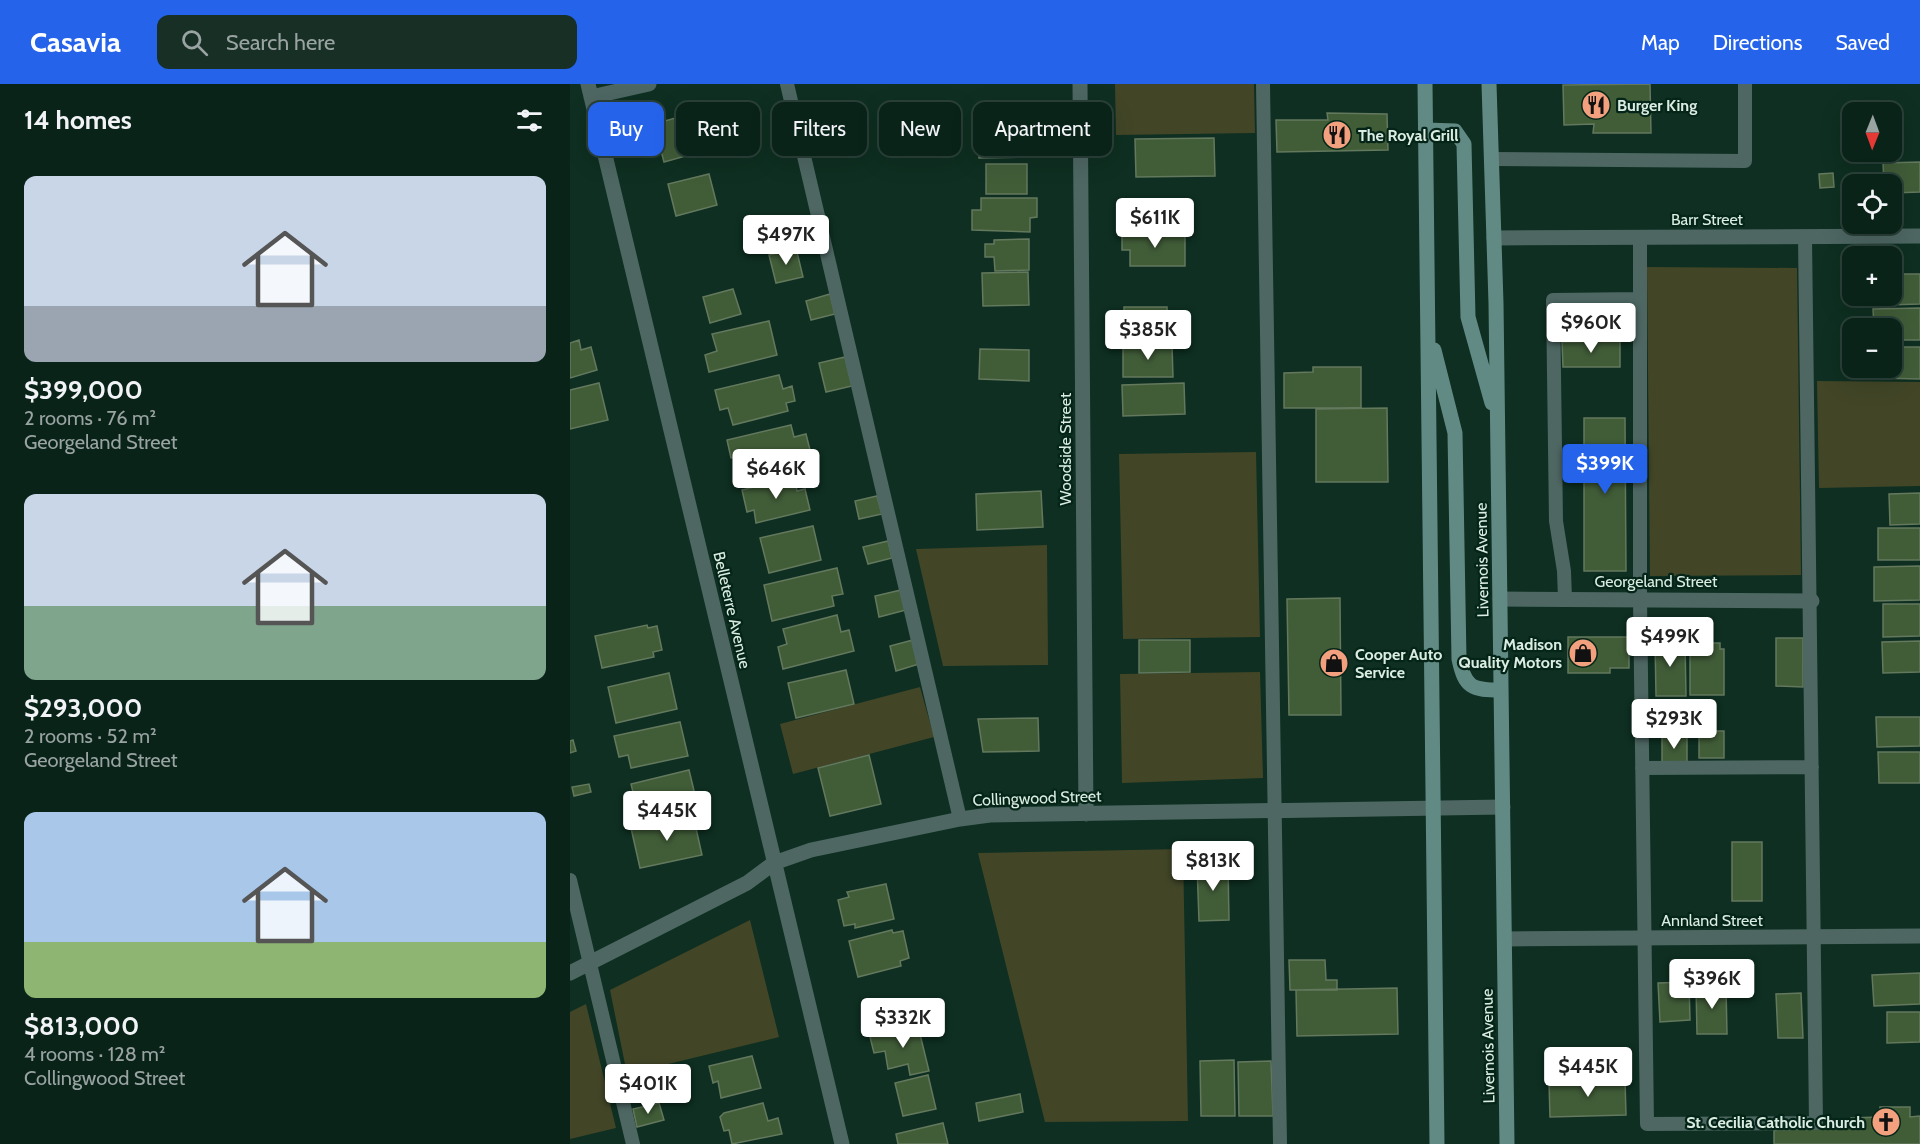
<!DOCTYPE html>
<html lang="en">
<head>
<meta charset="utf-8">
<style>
  :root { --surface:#0a2319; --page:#182f26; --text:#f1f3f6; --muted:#99a4a2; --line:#2a4038; --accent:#2563eb }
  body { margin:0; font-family:Cabin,sans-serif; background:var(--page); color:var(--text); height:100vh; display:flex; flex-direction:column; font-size:22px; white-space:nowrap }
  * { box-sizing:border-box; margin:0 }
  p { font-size:20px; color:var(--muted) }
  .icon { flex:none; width:33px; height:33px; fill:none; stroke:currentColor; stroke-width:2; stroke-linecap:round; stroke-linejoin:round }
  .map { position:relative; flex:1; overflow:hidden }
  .sheet { display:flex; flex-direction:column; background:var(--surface); width:570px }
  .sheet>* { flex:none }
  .hud { position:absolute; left:18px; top:18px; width:570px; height:54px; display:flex; gap:12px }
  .needle { width:39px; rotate:181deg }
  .buttons { position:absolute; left:1272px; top:18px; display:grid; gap:12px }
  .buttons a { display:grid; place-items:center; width:60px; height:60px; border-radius:12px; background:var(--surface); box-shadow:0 6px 24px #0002,0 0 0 2px var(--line); font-size:30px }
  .price { position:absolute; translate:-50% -51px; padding:0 14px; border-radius:6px; background:#fff; color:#222; font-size:20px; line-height:39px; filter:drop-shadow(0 2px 3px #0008) }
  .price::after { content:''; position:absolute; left:50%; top:36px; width:18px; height:14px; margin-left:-9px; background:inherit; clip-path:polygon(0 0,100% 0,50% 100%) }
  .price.current { background:var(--accent); color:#fff }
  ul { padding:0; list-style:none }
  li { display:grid; align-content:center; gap:12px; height:318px; padding:0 24px }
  li span { display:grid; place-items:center; height:186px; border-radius:12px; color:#555 }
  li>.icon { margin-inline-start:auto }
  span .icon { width:108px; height:108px; fill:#fffc; stroke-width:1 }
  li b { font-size:26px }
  h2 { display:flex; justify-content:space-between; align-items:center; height:72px; padding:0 24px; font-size:26px }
  .chip { padding:0 21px; border-radius:12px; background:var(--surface); box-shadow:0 6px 24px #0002,0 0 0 2px var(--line); font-size:21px; line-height:54px }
  .chip.current { background:var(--accent); color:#fff }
  header { display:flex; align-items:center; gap:36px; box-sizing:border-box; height:84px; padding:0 30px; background:var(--accent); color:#fff }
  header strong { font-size:28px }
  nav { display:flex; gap:33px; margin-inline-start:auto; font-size:21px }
  .search { width:420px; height:54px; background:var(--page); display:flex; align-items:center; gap:15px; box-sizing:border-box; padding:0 21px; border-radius:12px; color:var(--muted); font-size:22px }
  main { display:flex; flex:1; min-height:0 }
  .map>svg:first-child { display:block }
</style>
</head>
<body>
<header>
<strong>Casavia</strong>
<div class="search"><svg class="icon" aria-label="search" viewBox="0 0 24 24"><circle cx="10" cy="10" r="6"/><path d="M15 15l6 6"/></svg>Search here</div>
<nav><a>Map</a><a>Directions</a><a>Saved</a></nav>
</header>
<main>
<section class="sheet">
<h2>14 homes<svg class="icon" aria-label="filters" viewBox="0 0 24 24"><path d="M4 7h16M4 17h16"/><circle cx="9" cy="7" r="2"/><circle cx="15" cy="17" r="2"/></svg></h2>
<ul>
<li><span style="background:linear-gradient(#c9d6e8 70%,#9aa5b1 0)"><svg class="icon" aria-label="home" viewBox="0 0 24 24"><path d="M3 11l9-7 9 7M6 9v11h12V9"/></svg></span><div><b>$399,000</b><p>2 rooms · 76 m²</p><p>Georgeland Street</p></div></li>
<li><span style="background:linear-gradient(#c9d6e8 60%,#7fa58c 0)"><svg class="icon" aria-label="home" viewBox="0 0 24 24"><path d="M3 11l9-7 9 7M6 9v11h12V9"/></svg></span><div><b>$293,000</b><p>2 rooms · 52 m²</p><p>Georgeland Street</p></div></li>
<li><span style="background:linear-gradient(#a9c7e8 70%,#8fb573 0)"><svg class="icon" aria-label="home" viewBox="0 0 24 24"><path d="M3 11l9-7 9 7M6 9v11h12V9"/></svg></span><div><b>$813,000</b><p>4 rooms · 128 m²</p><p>Collingwood Street</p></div></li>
</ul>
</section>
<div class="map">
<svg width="1350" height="1060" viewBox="0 0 1350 1060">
  <rect width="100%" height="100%" fill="#0e2f21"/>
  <path fill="#424627" d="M545,0H684L685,49L546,51Z
    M1077,183L1227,184L1231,491L1080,492Z
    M1247,297L1350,298V402L1249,404Z
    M686,368L690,553L553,555L549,370Z
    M477,461L478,581L373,582L346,465Z
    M690,588L693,694L552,699L550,590Z
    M350,603L364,653L223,690L210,640Z
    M613,765L618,1037L475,1038L408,769Z
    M180,836L209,953L57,990L40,906Z
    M16,920L46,1044L0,1055V928Z"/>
  <path fill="#415d38" stroke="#63785d" stroke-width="1.5" d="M1080,0L1081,49H1023L1024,40L994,41L993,1Z
    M127,28L137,66L94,78L84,40Z
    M757,29L817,30L818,66L707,68L706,36H758Z
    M409,41H458V73L409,74Z
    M644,54L645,92L566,93L565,55Z
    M1350,78V108L1322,109V100H1314L1313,79Z
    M416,80H457V110H416Z
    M1263,89L1264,103L1250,104L1249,90Z
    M139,90L147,121L106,132L98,100Z
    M411,114H467V133L460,134V148L402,146V126H411Z
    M552,150H615V182H560V166H552Z
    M459,155V186L425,187L424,173H415V160H424V156Z
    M226,164L233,193L206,199L199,171Z
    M458,188L459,221L413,222L412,189Z
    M1322,190H1350V220L1318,221V212H1322Z
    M163,205L171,230L140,239L133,213Z
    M260,210L265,230L241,236L236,217Z
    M554,223H597L598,256H554Z
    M1350,224V256H1322V244H1304L1303,225Z
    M199,237L207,271L139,288L135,271L147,267L142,250Z
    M9,256L11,266L21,263L27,286L0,294V259Z
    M1050,257V283H993L992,258Z
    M602,260L603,293H553V261Z
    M1322,263H1350V295L1306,294V284H1322Z
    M410,265L459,266V297L409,295Z
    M275,273L282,302L256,308L249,279Z
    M743,283H791V324H714V289L743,288Z
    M209,291L213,305L222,302L225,317L216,319L218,327L163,341L158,324L150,326L145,306Z
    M29,299L38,336L0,345V306Z
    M614,299L615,330L553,332L552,301Z
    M817,324L818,398H746V325Z
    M1014,334H1055L1056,487H1014Z
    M221,341L224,353L236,350L240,366L227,370L228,376L176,389L172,372L161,374L157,356Z
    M224,393L227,407L235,405L240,426L186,439L184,426L177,428L172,406Z
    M471,407L473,443L407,446L406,410Z
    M1350,409V440L1320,441L1319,410Z
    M307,412L312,430L289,435L285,417Z
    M243,442L251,476L199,489L190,454Z
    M1308,444H1350V476H1308Z
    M318,457L322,474L298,480L293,463Z
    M1350,482V516L1304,517V483Z
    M267,484L273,510L262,512L264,522L202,537L194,501Z
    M331,506L336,526L309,533L305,512Z
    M770,514L771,631H719L717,515Z
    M1313,520H1350V552L1313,553Z
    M267,531L271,548L279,546L284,567L213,585L208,563L217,560L213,545Z
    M77,541L78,544L87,542L92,566L83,568L84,573L32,584L25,552Z
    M998,553H1059V584H1040V589H998Z
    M1206,554H1233V603L1206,602Z
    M343,556L349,580L326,587L320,562Z
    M569,556H620V588L569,589Z
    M1085,557H1115L1116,612H1086Z
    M1350,557V588L1313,589L1312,558Z
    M1127,559H1150V565H1154V611H1120V566H1127Z
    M276,586L284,620L226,634L218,599Z
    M99,589L107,625L46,639L38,603Z
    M1306,633H1350V662L1307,663Z
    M468,634L469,667L413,668L408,635Z
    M110,638L118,672L61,684L58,671L49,673L44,652Z
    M1129,647H1154V674H1129Z
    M1092,653H1117V679H1092Z
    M3,656L6,667L0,669V657Z
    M1308,668H1350V699H1309Z
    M299,671L311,720L260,732L248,684Z
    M119,686L127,719L69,733L61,700Z
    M19,700L21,708L4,712L2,703Z
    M123,731L132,771L70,784L61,744Z
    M1162,758H1192V817H1162Z
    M658,780L659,836L629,837L627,781Z
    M316,800L324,835L285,844V840L274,842L268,816L279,813L277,808Z
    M322,846L323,849L333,847L339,874L330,877L331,882L288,893L279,857Z
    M719,876H755L756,896H767V906H720Z
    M1350,889V920L1304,922L1302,891Z
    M1119,898L1120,936L1090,938L1088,899Z
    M1156,902L1157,950H1127L1126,903Z
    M827,904L828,950L727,952L726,906Z
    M1231,909L1233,954H1208L1206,910Z
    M1317,928H1350V958L1317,959Z
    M348,942L359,987L340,991L338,980L318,985L315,967L304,969L300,953Z
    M182,972L191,1004L151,1014L148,997L143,999L139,982Z
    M664,976L665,1032H631L630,977Z
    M701,977L703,1032H669L668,978Z
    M358,991L366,1025L333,1032L325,999Z
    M1055,996L1056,1031L980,1033L979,998Z
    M450,1010L453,1028L409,1037L406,1019Z
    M89,1019L94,1036L67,1043L63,1025Z
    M193,1019L198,1037L208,1034L212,1050L162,1060L159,1046L154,1047L150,1033L154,1029Z
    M1310,1023H1340V1033L1350,1032V1060H1204V1046L1282,1043L1281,1034L1309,1033Z
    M373,1039L378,1060H328L326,1050Z"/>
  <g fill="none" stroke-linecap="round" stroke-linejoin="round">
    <path stroke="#4e6763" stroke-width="14" d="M217,0L390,735
      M693,0L710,1060
      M923,75L1175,77V0
      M1070,154V515L1077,1040L1246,1039L1235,153
      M995,515L994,487L986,437L983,216L1070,215
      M1072,684L1242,683
      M0,796L63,1060"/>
    <path stroke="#4e6763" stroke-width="15" d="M18,0L272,1060
      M510,0L516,730
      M21,13L79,0
      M924,154L1350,152
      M930,515L1242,517
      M935,855L1350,852
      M0,889L177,799L204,779L241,766L390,735L420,731L933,723"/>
    <path stroke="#628a85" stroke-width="15" d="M855,0L867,1060
      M919,0L926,219L937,1060
      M856,46L885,47L894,60L898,233L922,319
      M864,266L885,349L889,575C895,604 902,606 931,606"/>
  </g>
  <defs>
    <g id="restaurant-disc" transform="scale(1.5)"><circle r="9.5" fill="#f2a07e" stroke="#042518"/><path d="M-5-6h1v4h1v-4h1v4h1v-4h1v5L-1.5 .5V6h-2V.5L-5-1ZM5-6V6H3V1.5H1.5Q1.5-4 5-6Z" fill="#111"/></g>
    <g id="shop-disc" transform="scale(1.5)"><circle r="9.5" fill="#f2a07e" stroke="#042518"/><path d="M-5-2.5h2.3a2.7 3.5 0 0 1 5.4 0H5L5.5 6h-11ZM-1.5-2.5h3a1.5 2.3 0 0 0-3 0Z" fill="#111"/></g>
    <g id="church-disc" transform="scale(1.5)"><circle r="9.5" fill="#f2a07e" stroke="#042518"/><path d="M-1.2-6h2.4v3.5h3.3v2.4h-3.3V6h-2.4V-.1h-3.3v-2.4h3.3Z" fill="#111"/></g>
  </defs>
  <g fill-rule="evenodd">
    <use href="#restaurant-disc" x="1026" y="21"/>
    <use href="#restaurant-disc" x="767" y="51"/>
    <use href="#shop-disc" x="1013" y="569"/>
    <use href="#shop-disc" x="764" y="579"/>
    <use href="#church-disc" x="1316" y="1038"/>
  </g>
  <g text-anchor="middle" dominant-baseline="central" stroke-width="4.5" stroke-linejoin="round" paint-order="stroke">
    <g font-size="16" font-weight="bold" fill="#dbede3" stroke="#042518" text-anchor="start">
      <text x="1047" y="21">Burger King</text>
      <text x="788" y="51">The Royal Grill</text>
      <text x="992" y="560" text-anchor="end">Madison<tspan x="992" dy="18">Quality Motors</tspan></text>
      <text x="785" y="570">Cooper Auto<tspan x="785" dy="18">Service</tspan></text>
      <text x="1295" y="1038" text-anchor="end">St. Cecilia Catholic Church</text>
    </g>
    <g font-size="16" fill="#dbede3" stroke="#042518">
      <text x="1137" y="135">Barr Street</text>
      <text transform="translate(495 365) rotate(-90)">Woodside Street</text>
      <text transform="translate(912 476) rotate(-91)">Livernois Avenue</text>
      <text x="1086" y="497">Georgeland Street</text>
      <text transform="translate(162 526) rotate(77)">Belleterre Avenue</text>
      <text transform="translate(467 714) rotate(-2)">Collingwood Street</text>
      <text x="1142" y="836">Annland Street</text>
      <text transform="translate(918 962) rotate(-91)">Livernois Avenue</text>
    </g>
  </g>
</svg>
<div class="buttons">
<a><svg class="needle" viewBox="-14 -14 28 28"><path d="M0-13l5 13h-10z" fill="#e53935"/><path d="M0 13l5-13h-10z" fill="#99a4a2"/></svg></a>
<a><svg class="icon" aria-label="locate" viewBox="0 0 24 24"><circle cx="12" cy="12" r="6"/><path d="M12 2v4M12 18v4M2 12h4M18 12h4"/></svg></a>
<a>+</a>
<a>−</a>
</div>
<b class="price" style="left:585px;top:165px">$611K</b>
<b class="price" style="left:216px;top:182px">$497K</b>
<b class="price" style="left:1021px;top:270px">$960K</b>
<b class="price" style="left:578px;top:277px">$385K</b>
<b class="price current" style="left:1035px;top:411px">$399K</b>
<b class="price" style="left:206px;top:416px">$646K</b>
<b class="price" style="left:1100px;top:584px">$499K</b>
<b class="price" style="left:1104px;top:666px">$293K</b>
<b class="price" style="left:97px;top:758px">$445K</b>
<b class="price" style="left:643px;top:808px">$813K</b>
<b class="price" style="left:1142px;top:926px">$396K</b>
<b class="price" style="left:333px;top:965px">$332K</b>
<b class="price" style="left:1018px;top:1014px">$445K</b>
<b class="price" style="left:78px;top:1031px">$401K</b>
<div class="hud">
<a class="chip current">Buy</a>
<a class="chip">Rent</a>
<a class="chip">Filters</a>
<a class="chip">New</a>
<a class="chip">Apartment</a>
</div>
</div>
</main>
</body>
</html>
